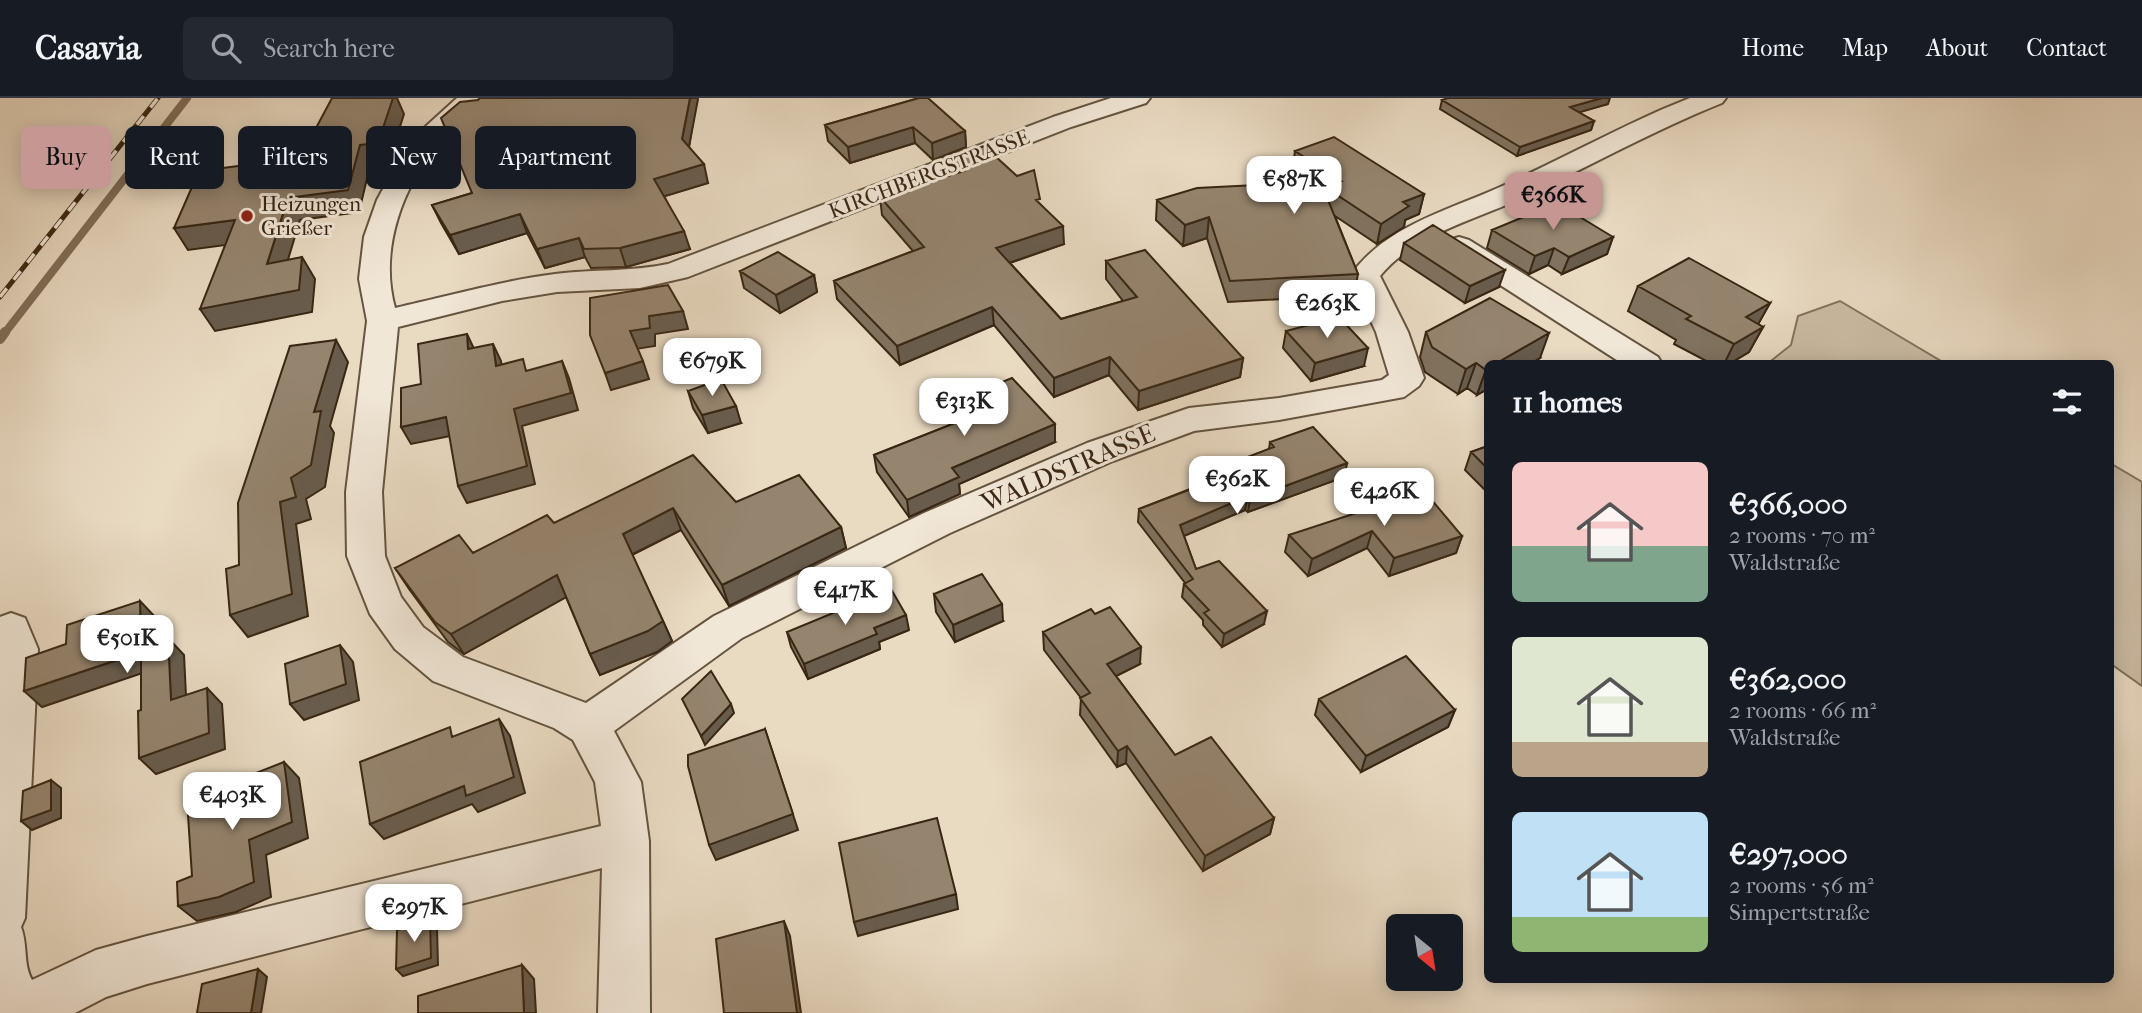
<!DOCTYPE html>
<html lang="en">
<head>
<meta charset="utf-8">
<style>
  :root { --surface:#171b24; --page:#242831; --text:#f1f3f6; --muted:#9ea1a6; --line:#363941; --accent:#c59692 }
  body { margin:0; font-family:"IM FELL French Canon",serif; background:var(--page); color:var(--text); height:100vh; display:flex; flex-direction:column; font-size:26px; white-space:nowrap }
  * { box-sizing:border-box; margin:0 }
  p { font-size:23px; color:var(--muted) }
  .icon { flex:none; width:38px; height:38px; fill:none; stroke:currentColor; stroke-width:2; stroke-linecap:round; stroke-linejoin:round }
  .map { position:relative; flex:1; overflow:hidden }
  .sheet { position:absolute; left:1484px; top:262px; width:630px; height:623px; display:flex; flex-direction:column; background:var(--surface); border-radius:10px; box-shadow:0 4px 18px #0003 }
  .sheet>* { flex:none }
  .guide { position:absolute; left:21px; top:28px; width:665px; height:63px; display:flex; gap:14px }
  .needle { width:46px; rotate:150deg }
  .buttons { position:absolute; left:1386px; top:816px; display:grid; gap:14px }
  .buttons a { display:grid; place-items:center; width:77px; height:77px; border-radius:10px; background:var(--surface); box-shadow:0 4px 18px #0003; font-size:35px }
  .price { position:absolute; translate:-50% -60px; padding:0 16px; border-radius:14px; background:#fff; color:#222; font-size:23px; line-height:46px; filter:drop-shadow(0 2px 4px #0008) }
  .price::after { content:''; position:absolute; left:50%; top:42px; width:21px; height:16px; margin-left:-10px; background:inherit; clip-path:polygon(0 0,100% 0,50% 100%) }
  .price.on { background:var(--accent); color:#111 }
  ul { padding:0; list-style:none }
  li { display:flex; align-items:center; gap:21px; height:175px; padding:0 28px }
  li span { display:grid; place-items:center; flex:none; width:196px; height:140px; border-radius:10px; color:#555 }
  li>.icon { margin-inline-start:auto }
  span .icon { width:84px; height:84px; fill:#fffc; stroke-width:1 }
  li b { font-size:30px }
  h2 { display:flex; justify-content:space-between; align-items:center; height:84px; padding:0 28px; font-size:30px }
  .tag { padding:0 24px; border-radius:10px; background:var(--surface); box-shadow:0 4px 18px #0003; font-size:24px; line-height:63px }
  .tag.on { background:var(--accent); color:#111 }
  header { display:flex; align-items:center; gap:42px; box-sizing:border-box; height:98px; padding:0 35px; background:var(--surface); border-bottom:2px solid var(--line) }
  header strong { font-size:33px }
  nav { display:flex; gap:38px; margin-inline-start:auto; font-size:24px }
  .search { width:490px; height:63px; background:var(--page); display:flex; align-items:center; gap:18px; box-sizing:border-box; padding:0 24px; border-radius:10px; color:var(--muted); font-size:26px }
  .map>svg:first-child { display:block }
</style>
</head>
<body>
<header>
<strong>Casavia</strong>
<div class="search"><svg class="icon" aria-label="search" viewBox="0 0 24 24"><circle cx="10" cy="10" r="6"/><path d="M15 15l6 6"/></svg>Search here</div>
<nav><a>Home</a><a>Map</a><a>About</a><a>Contact</a></nav>
</header>
<div class="map">
<svg width="2142" height="915" viewBox="0 0 2142 915">
  <rect width="100%" height="100%" fill="#e9dac2"/>
  <filter id="stains"><feTurbulence type="fractalNoise" baseFrequency=".00286" numOctaves="4"/><feColorMatrix values="0 0 0 0 .2 0 0 0 0 .09 0 0 0 0 .02 0 0 0 .5 -.17"/></filter>
  <radialGradient id="worn" r=".72"><stop offset=".6" stop-color="#630" stop-opacity="0"/><stop offset="1" stop-color="#630" stop-opacity=".3"/></radialGradient>
  <path fill="#cbbca4" stroke="#82725c" stroke-width="2" d="M1840,203L1946,266H1767L1791,247L1798,218Z
    M2110,365L2142,384V588L2111,566Z"/>
  <g fill="none" stroke-linecap="round" stroke-linejoin="round">
    <path stroke="#7f6e59" stroke-width="8" d="M4,236L187,0"/>
    <path stroke="#7f6e59" stroke-width="10" d="M0,241L5,234"/>
    <g stroke="#655440" stroke-width="4">
      <path id="minor" d="M457,0H484C472,16 454,28 441,43C402,88 379,152 395,210C448,198 501,183 555,176C593,171 631,174 668,166L1053,19L1111,0H1150L1146,5L1071,29L688,179L640,190L557,194L502,203L398,229L382,394L385,458L401,499L423,529L463,559L586,605L714,518L924,415L1087,345L1189,310L1279,300L1382,282L1389,277L1376,234L1350,178C1386,126 1454,111 1509,85C1561,61 1611,34 1663,11L1690,0H1726L1722,5C1654,32 1590,68 1524,99C1476,122 1414,136 1380,178L1408,234L1424,280L1419,288L1404,299L1279,322L1194,333L1113,363L950,435L742,540L614,633L641,684L649,743L650,915H598L602,770L147,886L106,899L75,915H0V519L11,515L25,520L38,551L25,820L21,829C28,847 23,866 32,882L96,852L147,838L601,728L595,684L573,642L554,630L433,583L395,551L370,516L347,458L346,394L367,223L359,181L364,139L377,102L396,67L423,31Z
        M1459,139L1469,142L1658,259L1662,266H1623L1449,154L1444,148L1449,142Z"/>
    </g>
    <use href="#minor" fill="#f1e7d7" fill-rule="evenodd"/>
    <g stroke="#392714" stroke-width="5">
      <path id="rail" d="M0,199L158,0"/>
    </g>
    <use href="#rail" stroke="#f1e7d7" stroke-width="3.5" stroke-dasharray="11" stroke-linecap="butt"/>
  </g>
  <path fill="#80725f" stroke="#392714" stroke-width="2" d="M480,0H697L689,49L708,85L664,98L690,151L626,169L591,170L585,159L545,170L527,135L459,156L441,125L432,107L472,95L478,2Z
    M919,0L965,33L966,49L933,62L915,45L850,65L828,43L825,27Z
    M1442,2L1608,6L1578,14L1594,23L1591,32L1517,58L1440,11Z
    M1295,53L1424,96L1419,116L1405,122L1404,129L1377,146L1335,118L1358,176L1354,197L1228,204L1207,140L1183,148L1156,122L1157,102L1309,85L1292,74Z
    M950,61L1040,106L1064,146L1010,165L1061,221L1123,203L1106,181V163L1243,260L1240,279L1138,312L1109,277L1054,299L994,227L900,267L837,201L834,183L913,153L882,117L880,99L951,77Z
    M1492,132L1613,139L1607,156L1562,176L1548,167L1529,176L1487,150Z
    M1404,145L1499,189L1465,205L1400,162Z
    M740,173L814,177L817,194L780,215L744,190Z
    M1638,188L1770,205L1758,226L1763,229L1749,254L1729,266H1712L1674,246L1676,242L1628,213Z
    M1286,233L1364,268L1311,283L1283,250Z
    M1426,234L1540,260L1530,266H1488L1477,297L1467,290L1458,296L1425,274L1420,259Z
    M688,293L741,325L708,335L693,310Z
    M946,307L1055,344L959,386L960,396L909,419L877,374L874,357L950,327L948,325Z
    M1270,344L1347,365L1344,379L1248,414L1245,412L1184,438L1196,471L1264,526L1222,549L1203,527V522L1182,499L1184,486L1185,485L1138,424L1139,411L1208,384L1209,374L1269,351Z
    M1488,348V395L1465,372L1471,354Z
    M1421,403L1462,438L1456,455L1389,478L1367,450L1308,478L1285,454L1289,437Z
    M736,404L841,429L846,450L729,508L681,432L632,457L663,523L672,543L657,554L600,577L590,556L566,499L464,556L448,544L409,491L395,470L473,455L554,425Z
    M934,496L1003,523L955,544L936,514Z
    M909,532L879,544L880,551L808,581L791,549L787,534Z
    M1043,534L1140,566L1116,578L1175,657L1274,720L1270,736L1203,773L1126,665L1117,669L1080,617L1081,600L1044,552Z
    M1319,601L1455,612L1448,629L1361,674L1315,617Z"/>
  <path fill="#685c4d" stroke="#392714" stroke-width="2" d="M393,0H397L404,16L388,66L370,68L359,114L300,122L280,188L267,166L288,100L360,47Z
    M690,0H697L698,1L687,59L682,41Z
    M1602,0H1610L1608,6L1567,18L1570,9Z
    M1594,23L1591,32L1517,58L1520,49Z
    M913,29L915,45L850,65L848,49Z
    M965,33L966,49L933,62L932,45Z
    M704,66L708,85L659,100L654,81Z
    M1424,96L1419,116L1405,122L1404,129L1377,146L1381,126L1403,104Z
    M520,116L527,135L459,156L450,137Z
    M1209,119L1207,140L1183,148L1185,127Z
    M235,122L248,144L188,152L174,130Z
    M1063,128L1064,146L997,169L996,150Z
    M684,133L690,151L626,169L620,150Z
    M1613,139L1607,156L1562,176L1569,159Z
    M579,140L585,159L545,170L537,151Z
    M1554,150L1548,167L1529,176L1535,158Z
    M302,159L315,181L312,214L215,233L200,211Z
    M1505,172L1499,189L1465,205L1470,188Z
    M814,177L817,194L780,215L776,197Z
    M1770,205L1756,230L1746,219Z
    M992,209L994,227L900,267L897,248Z
    M683,213L688,231L655,236V248L636,251L630,233L649,218Z
    M1763,229L1749,254L1729,266H1724L1734,246Z
    M1549,235L1540,260L1530,266H1495Z
    M467,236L475,253L468,251Z
    M336,242L348,264L330,328L334,335L325,389L306,401L311,421L296,426L308,518L248,539L230,517L291,380L314,314Z
    M493,246L501,263L504,285L496,268Z
    M1368,250L1364,268L1311,283L1315,265Z
    M1110,259L1109,277L1054,299V280Z
    M1243,260L1240,279L1138,312L1139,293Z
    M562,263L569,280L578,312L522,328L535,386L467,405L458,388L514,311Z
    M643,263L649,281L611,292L605,275Z
    M1476,265L1467,290L1458,296L1466,271Z
    M1488,271V291L1477,297L1486,272Z
    M736,308L741,325L708,335L702,317Z
    M446,319L455,337L411,346L401,329Z
    M1055,326V344L959,386L960,396L909,419L907,402L952,370Z
    M1347,365L1344,379L1248,414L1250,401Z
    M1248,398L1245,412L1179,440L1180,427Z
    M673,410L681,432L631,457L623,436Z
    M841,429L846,450L729,508L722,487Z
    M1372,433L1367,450L1308,478L1312,461Z
    M1462,438L1456,455L1389,478L1394,460Z
    M557,477L568,498L464,556L451,536Z
    M140,503L156,520L157,566L141,549Z
    M1002,506L1003,523L955,544L953,527Z
    M1267,513L1264,526L1222,549L1224,536Z
    M906,517L909,532L879,544L880,551L808,581L804,566L874,530Z
    M663,523L672,543L657,554L600,577L590,556Z
    M168,540L184,557L187,618L171,602Z
    M340,547L353,564L359,602L304,622L290,606Z
    M1141,549L1140,566L1106,583L1107,566Z
    M141,554L157,570L42,609L24,593Z
    M207,590L222,606L225,651L156,676L139,660Z
    M731,606L734,615L705,647L701,638Z
    M1455,612L1448,629L1361,674L1366,658Z
    M499,621L510,638L525,695L478,714L472,706L384,741L370,726L464,688Z
    M765,631L798,732L716,762L709,747Z
    M1127,648L1126,665L1117,669L1118,653Z
    M284,664L299,680L308,740L266,757L271,799L236,814L197,823L178,808L249,742Z
    M51,682L61,690V720L32,732L21,723Z
    M1274,720L1270,736L1203,773L1205,758Z
    M956,796L958,811L858,838L854,824Z
    M430,821L437,829L438,867L403,878L396,871Z
    M784,823L790,838L801,915H797Z
    M522,867L534,881L536,915H524Z
    M258,871L267,879L261,915H251Z"/>
  <path fill="#95846e" stroke="#392714" stroke-width="2" d="M332,0H393L378,45L360,47L348,92L288,100L267,166L302,159L299,192L200,211L235,122L174,130L199,73L300,60Z
    M480,0H690L682,41L704,66L654,81L684,133L620,150L584,151L579,140L537,151L520,116L450,137L432,107L472,95L441,20L460,4L478,2Z
    M919,0H928L965,33L932,45L913,29L848,49L825,27Z
    M1448,0H1602L1570,9L1594,23L1520,49L1442,2Z
    M1334,39L1424,96L1403,104L1409,108L1381,126L1322,87L1358,176L1230,183L1209,119L1185,127L1157,102L1197,90L1341,83L1295,53Z
    M984,48L1017,78L1034,72L1040,101L1036,102L1063,128L996,150L1061,221L1137,199L1106,163L1145,152L1243,260L1139,293L1110,259L1054,280L992,209L897,248L834,183L924,149L880,99L964,73L950,61Z
    M1557,105L1613,139L1569,159L1554,150L1535,158L1492,132Z
    M1433,127L1505,172L1470,188L1404,145Z
    M778,154L814,177L776,197L740,173Z
    M1689,160L1770,205L1746,219L1763,229L1734,246L1686,221L1691,218L1638,188Z
    M668,187L683,213L649,218L650,230L630,233L643,263L605,275L590,237V200Z
    M1490,200L1549,235L1495,266H1488V271L1486,272L1476,265L1466,271L1432,249L1426,234Z
    M1339,219L1368,250L1315,265L1286,233Z
    M467,236L468,251L493,246L496,268L523,261L526,273L562,263L571,295L514,311L527,368L458,388L446,319L401,329V290L421,286L418,246Z
    M336,242L314,314L321,313L311,367L291,380L296,399L280,404L292,496L230,517L226,471L239,467L238,405L290,248Z
    M1012,280L1055,326L952,370L959,379L907,402L874,357L960,323L946,307Z
    M721,281L736,308L702,317L688,293Z
    M1313,329L1347,365L1250,401L1248,398L1180,427L1196,471L1219,463L1267,513L1224,536L1204,515L1209,512L1184,486L1193,481L1139,411L1215,382L1209,374L1274,349L1270,344Z
    M1488,348V371L1471,354Z
    M693,357L736,404L799,377L841,429L722,487L673,410L623,436L663,523L648,533L590,556L557,477L451,536L435,524L395,470L459,437L473,455L547,417L554,425Z
    M1414,396L1421,403L1430,400L1462,438L1394,460L1372,433L1312,461L1289,437Z
    M982,476L1002,506L953,527L934,496Z
    M891,491L906,517L874,530L877,536L804,566L787,534Z
    M140,503L141,549L168,540L171,602L207,590L209,635L139,660L138,613L141,612V554L24,593L26,560L66,546L67,527Z
    M1110,509L1141,549L1107,566L1175,657L1211,639L1274,720L1205,758L1127,648L1118,653L1080,600L1090,595L1043,534L1091,511L1095,516Z
    M340,547L346,586L290,606L285,566Z
    M1406,558L1455,612L1366,658L1319,601Z
    M711,573L731,606L701,638L682,601Z
    M499,621L514,679L466,698L464,688L370,726L360,664L450,629L452,639Z
    M765,631L793,716L709,747L688,668V657Z
    M284,664L292,724L249,742L254,784L219,799L178,808L177,784L192,778L187,702Z
    M51,682V712L21,723L23,693Z
    M937,720L956,796L854,824L839,745Z
    M430,821L431,860L396,871L397,832Z
    M784,823L797,915H724L716,841Z
    M522,867L524,915H418V898Z
    M258,871L251,915H197L202,886Z"/>
  <circle fill="#8f2418" stroke="#f1e7d7" stroke-width="2.5" cx="247" cy="118" r="7"/>
  <g text-anchor="middle" dominant-baseline="central" stroke-width="6" stroke-linejoin="round" paint-order="stroke">
    <g font-size="21" fill="#392714" stroke="#f1e7d7">
      <text transform="translate(929 76) rotate(-21)">KIRCHBERGSTRASSE</text>
    </g>
    <g font-size="21" fill="#392714" stroke="#f1e7d7" text-anchor="start">
      <text x="261" y="106">Heizungen<tspan x="261" dy="24">Grießer</tspan></text>
    </g>
    <g font-size="26" fill="#392714" stroke="#f1e7d7">
      <text transform="translate(1068 370) rotate(-23)">WALDSTRASSE</text>
    </g>
  </g>
  <rect width="100%" height="100%" filter="url(#stains)"/>
  <rect width="100%" height="100%" fill="url(#worn)"/>
</svg>
<div class="buttons">
<a><svg class="needle" viewBox="-14 -14 28 28"><path d="M0-13l5 13h-10z" fill="#e53935"/><path d="M0 13l5-13h-10z" fill="#9ea1a6"/></svg></a>
</div>
<b class="price" style="left:1294px;top:118px">€587K</b>
<b class="price on" style="left:1553px;top:134px">€366K</b>
<b class="price" style="left:1327px;top:242px">€263K</b>
<b class="price" style="left:712px;top:300px">€679K</b>
<b class="price" style="left:964px;top:340px">€313K</b>
<b class="price" style="left:1237px;top:418px">€362K</b>
<b class="price" style="left:1384px;top:430px">€426K</b>
<b class="price" style="left:845px;top:529px">€417K</b>
<b class="price" style="left:127px;top:577px">€501K</b>
<b class="price" style="left:232px;top:734px">€403K</b>
<b class="price" style="left:414px;top:846px">€297K</b>
<div class="guide">
<a class="tag on">Buy</a>
<a class="tag">Rent</a>
<a class="tag">Filters</a>
<a class="tag">New</a>
<a class="tag">Apartment</a>
</div>
<section class="sheet">
<h2>11 homes<svg class="icon" aria-label="filters" viewBox="0 0 24 24"><path d="M4 7h16M4 17h16"/><circle cx="9" cy="7" r="2"/><circle cx="15" cy="17" r="2"/></svg></h2>
<ul>
<li><span style="background:linear-gradient(#f6c9c9 60%,#7fa58c 0)"><svg class="icon" aria-label="home" viewBox="0 0 24 24"><path d="M3 11l9-7 9 7M6 9v11h12V9"/></svg></span><div><b>€366,000</b><p>2 rooms · 70 m²</p><p>Waldstraße</p></div></li>
<li><span style="background:linear-gradient(#dfe7d0 75%,#b9a48a 0)"><svg class="icon" aria-label="home" viewBox="0 0 24 24"><path d="M3 11l9-7 9 7M6 9v11h12V9"/></svg></span><div><b>€362,000</b><p>2 rooms · 66 m²</p><p>Waldstraße</p></div></li>
<li><span style="background:linear-gradient(#bfe0f5 75%,#8fb573 0)"><svg class="icon" aria-label="home" viewBox="0 0 24 24"><path d="M3 11l9-7 9 7M6 9v11h12V9"/></svg></span><div><b>€297,000</b><p>2 rooms · 56 m²</p><p>Simpertstraße</p></div></li>
</ul>
</section>
</div>
</body>
</html>
